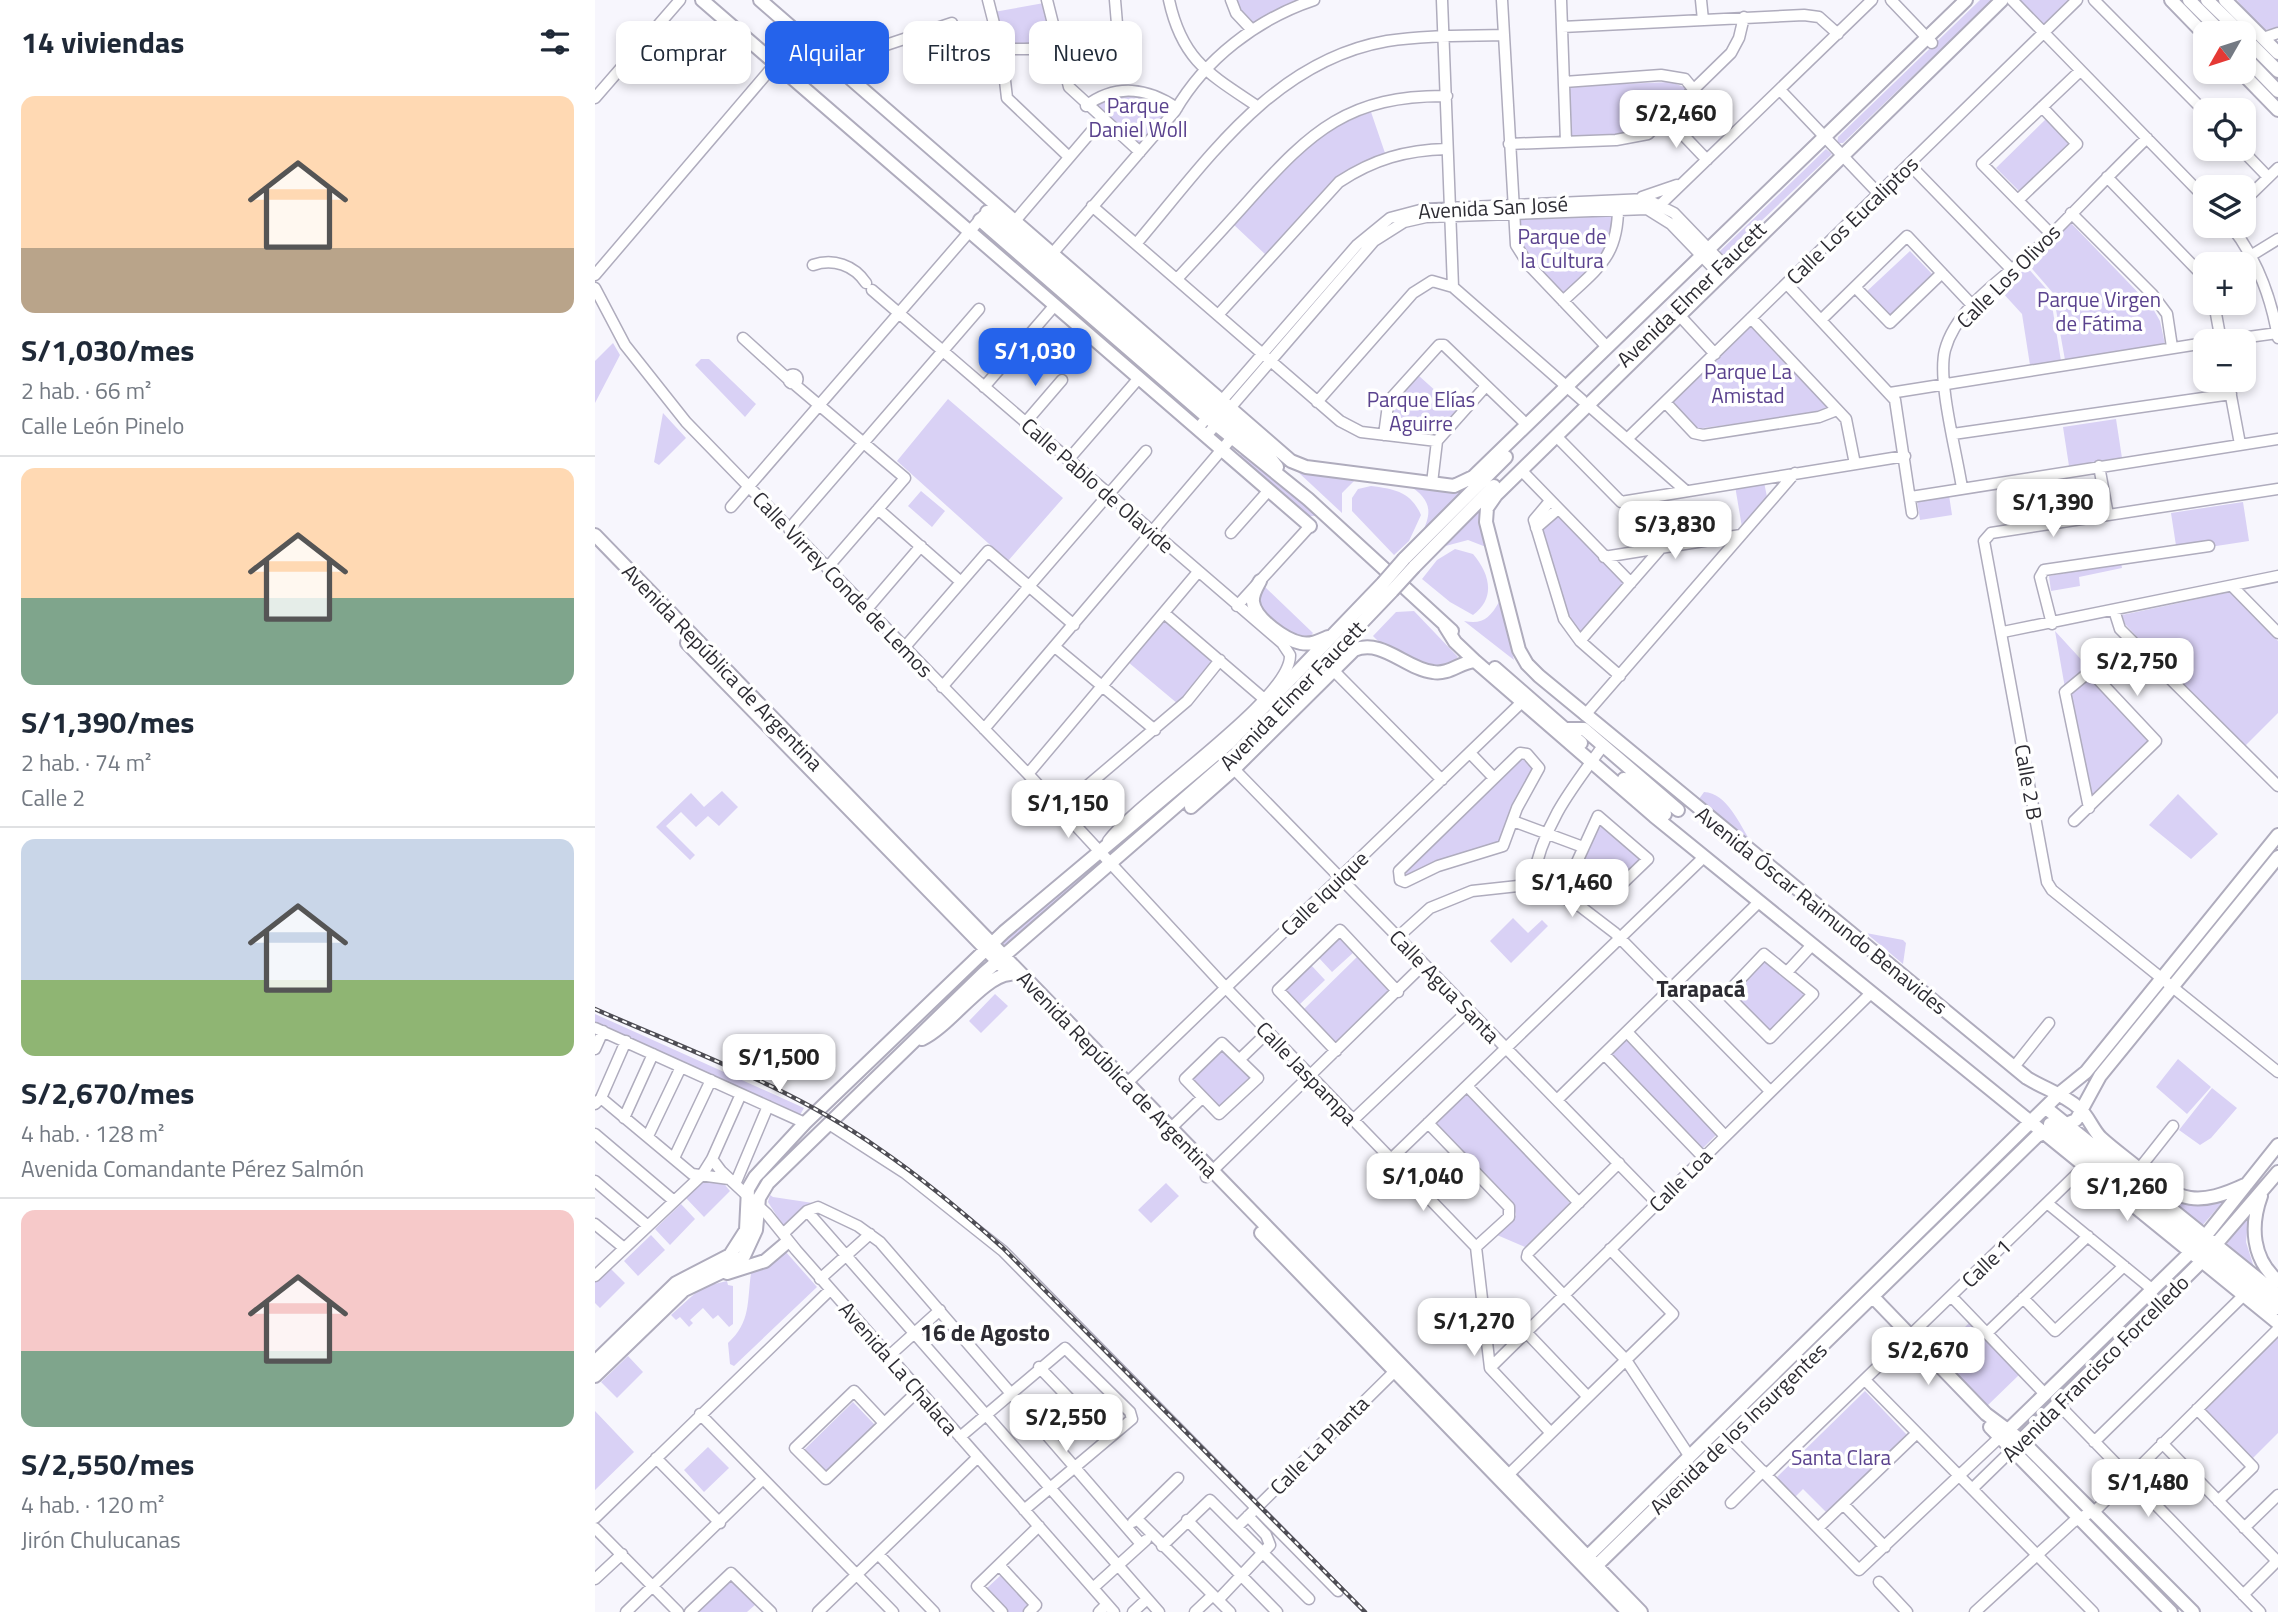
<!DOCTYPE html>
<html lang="es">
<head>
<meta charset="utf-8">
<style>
  :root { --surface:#fff; --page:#f6f6f7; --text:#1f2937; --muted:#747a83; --line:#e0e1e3; --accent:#2563eb }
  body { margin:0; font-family:"Titillium Web",sans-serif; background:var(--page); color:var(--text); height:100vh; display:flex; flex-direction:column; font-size:26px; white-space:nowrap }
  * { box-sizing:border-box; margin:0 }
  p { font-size:23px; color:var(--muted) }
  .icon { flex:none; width:38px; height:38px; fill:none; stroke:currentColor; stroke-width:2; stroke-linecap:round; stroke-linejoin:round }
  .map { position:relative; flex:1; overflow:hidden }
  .drawer { display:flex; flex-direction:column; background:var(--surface); width:595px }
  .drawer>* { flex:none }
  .banner { position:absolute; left:21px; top:21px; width:665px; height:63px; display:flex; gap:14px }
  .needle { width:46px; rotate:231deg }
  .controls { position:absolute; left:1598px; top:21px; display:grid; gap:14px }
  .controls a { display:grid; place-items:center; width:63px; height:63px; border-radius:14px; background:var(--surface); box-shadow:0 4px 10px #0003; font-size:35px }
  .price { position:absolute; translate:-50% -60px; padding:0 16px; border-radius:14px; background:#fff; color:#222; font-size:23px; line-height:46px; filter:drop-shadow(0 2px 4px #0008) }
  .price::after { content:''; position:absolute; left:50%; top:42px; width:21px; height:16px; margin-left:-10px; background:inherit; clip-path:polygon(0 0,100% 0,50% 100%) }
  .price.on { background:var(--accent); color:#fff }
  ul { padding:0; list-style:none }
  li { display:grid; align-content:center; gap:14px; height:371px; padding:0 21px }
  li+li { border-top:2px solid var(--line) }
  li span { display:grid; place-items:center; height:217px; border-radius:14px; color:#555 }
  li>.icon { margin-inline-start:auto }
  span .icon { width:126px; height:126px; fill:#fffc; stroke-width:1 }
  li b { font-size:30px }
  h2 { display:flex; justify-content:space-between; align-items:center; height:84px; padding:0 21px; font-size:30px }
  .pill { padding:0 24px; border-radius:14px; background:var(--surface); box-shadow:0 4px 10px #0003; font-size:24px; line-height:63px }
  .pill.on { background:var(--accent); color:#fff }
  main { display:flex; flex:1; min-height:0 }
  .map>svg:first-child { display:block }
</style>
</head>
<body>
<main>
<section class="drawer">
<h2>14 viviendas<svg class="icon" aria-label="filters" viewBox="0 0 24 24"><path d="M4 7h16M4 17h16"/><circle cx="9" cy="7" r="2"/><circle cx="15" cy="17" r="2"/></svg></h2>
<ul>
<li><span style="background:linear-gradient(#ffd9b3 70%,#b9a48a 0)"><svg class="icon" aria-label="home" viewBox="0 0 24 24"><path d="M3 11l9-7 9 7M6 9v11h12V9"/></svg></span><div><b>S/1,030/mes</b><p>2 hab. · 66 m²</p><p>Calle León Pinelo</p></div></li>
<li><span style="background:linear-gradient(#ffd9b3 60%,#7fa58c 0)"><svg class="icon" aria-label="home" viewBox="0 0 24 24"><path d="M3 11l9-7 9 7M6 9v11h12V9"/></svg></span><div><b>S/1,390/mes</b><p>2 hab. · 74 m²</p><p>Calle 2</p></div></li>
<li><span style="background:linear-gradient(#c9d6e8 65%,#8fb573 0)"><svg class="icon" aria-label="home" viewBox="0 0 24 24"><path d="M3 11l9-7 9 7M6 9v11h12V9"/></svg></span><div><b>S/2,670/mes</b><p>4 hab. · 128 m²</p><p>Avenida Comandante Pérez Salmón</p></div></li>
<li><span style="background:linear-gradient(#f6c9c9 65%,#7fa58c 0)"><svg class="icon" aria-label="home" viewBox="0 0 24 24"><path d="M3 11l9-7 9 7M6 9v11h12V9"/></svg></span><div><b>S/2,550/mes</b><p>4 hab. · 120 m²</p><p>Jirón Chulucanas</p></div></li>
</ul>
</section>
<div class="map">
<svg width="1683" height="1612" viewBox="0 0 1683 1612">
  <rect width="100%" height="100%" fill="#f7f6fd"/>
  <path fill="#d9d1f5" d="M639,0H708L655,24Z
    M1385,0H1397L1248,143H1242L1243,137Z
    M1423,0H1475L1449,25Z
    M1642,0H1683V27L1667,31Z
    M449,3L457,42L417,45L406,40L399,12Z
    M1076,82L1094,89C1046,137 1042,136 976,137L973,86Z
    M541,95L566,103L576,111L545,149L495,107L517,97Z
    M776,112L790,153C739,175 707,214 671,255L638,224C681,176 713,133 776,112Z
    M1453,117L1479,144L1427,194L1401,168Z
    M1231,149L1237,154L1127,258L1125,251Z
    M1017,215L1020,217C1017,255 994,269 968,293C943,270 925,257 922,221L927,217Z
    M1476,223L1557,307L1565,321L1570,344L1470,360L1458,293L1433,264Z
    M1315,251L1340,277L1294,320L1269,294Z
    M1432,267L1455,293L1466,361L1435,365L1427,314L1406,291Z
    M1154,324L1233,407L1226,413L1100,429L1073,404Z
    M18,343L25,355L0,403V361Z
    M106,359H114L161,404L150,417L100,365Z
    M823,375L864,412C836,443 835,437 795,432C794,406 807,394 823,375Z
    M353,399L468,498L413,561L302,461Z
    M68,413L91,438L64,465L59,462Z
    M1521,419L1527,458L1474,466L1468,427Z
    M647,453L725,516H707L643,458Z
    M706,468L762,478L747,493V513L703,472Z
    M1169,482L1172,497L1147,527L1140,486Z
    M812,484L864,489L872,487L827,533C839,509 834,498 812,484Z
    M776,486C800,489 816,492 826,515L814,541L799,555L757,511V498L763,489Z
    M326,491L350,511L337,527L313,506Z
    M1354,495L1357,515L1325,520L1322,500Z
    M1648,502L1654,541L1582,552L1576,513Z
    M891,504L888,516L891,547L873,540L843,548Z
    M963,516L1029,583L985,634L965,601L947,530Z
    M860,549L878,554C895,574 901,598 878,615L855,602L827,579L842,560Z
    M1526,563L1527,568L1484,577L1485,586L1456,591L1454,576Z
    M670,587L718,633L712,640C692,636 671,619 663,600Z
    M1636,592L1683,641V713L1650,746L1605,701L1597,697L1530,624L1527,615Z
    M904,602L919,660L869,621C887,625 895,618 904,602Z
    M819,611L863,657C840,677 797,656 778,636L801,612Z
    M570,619L619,661L583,704L533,662Z
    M1460,631L1493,667L1470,688Z
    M1495,676L1558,740L1495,801L1474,692Z
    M931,756L942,767L906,843L848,859L808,880L804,876L924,757Z
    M127,791L143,807L124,826L113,816L101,827L86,812L71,826L100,855L95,860L61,827L96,793L109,807Z
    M1109,792C1132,793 1145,825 1156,842L1104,799Z
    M1583,794L1623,834L1596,859L1554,825Z
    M1002,820L1049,856L1025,882L985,861Z
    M496,864H503L506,868L412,947L407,943Z
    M918,918L933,933L947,920L953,926L916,963L895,941Z
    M1271,933L1308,940L1311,943L1308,964Z
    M745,937L759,952L737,972L724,958Z
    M762,957L796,991L739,1045L707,1011Z
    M1168,958L1216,992L1173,1033L1134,994Z
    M716,965L730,980L704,1005L690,990Z
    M400,994L413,1006L386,1033L374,1021Z
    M0,1014L209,1108L205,1115H196L0,1026Z
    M1032,1038L1122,1134L1107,1149L1016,1053Z
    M626,1045L659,1077L624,1110L593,1078Z
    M1583,1059L1616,1087L1592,1114L1561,1087Z
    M1617,1088L1642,1108L1616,1138L1605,1145L1584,1130Z
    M873,1093L975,1203L930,1247L902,1235L921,1215L917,1201L840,1124Z
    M1436,1128L1441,1132L1105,1459L1101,1456Z
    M109,1176L126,1180L135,1191L109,1217L90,1197Z
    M571,1183L584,1196L556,1223L543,1210Z
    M1635,1194L1605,1228L1571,1202L1575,1197C1596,1210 1615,1203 1635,1194Z
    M175,1195L178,1197L218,1203L190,1229L173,1202Z
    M86,1204L100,1219L75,1245L60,1229Z
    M1654,1214L1651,1242L1661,1274L1630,1246Z
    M56,1235L70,1250L43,1276L29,1261Z
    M190,1251L222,1287L139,1366L135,1364L133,1343C156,1322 152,1302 156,1273L177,1263Z
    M14,1267L30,1283L5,1308L0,1303V1282Z
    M132,1281L133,1285L138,1286V1324L134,1327L123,1315L118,1319L108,1308L95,1320L98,1323L94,1327L85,1317L81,1320L76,1315L107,1287Z
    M1375,1322L1426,1373L1392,1406L1342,1355Z
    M1683,1338V1433L1657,1459L1608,1409Z
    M33,1356L48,1372L22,1398L6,1382Z
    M1270,1391L1312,1435L1233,1514L1208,1489L1199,1498L1180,1479Z
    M258,1402L280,1425L232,1472L210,1449Z
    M0,1411L39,1452L0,1490Z
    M113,1447L134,1468L109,1492L89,1470Z
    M406,1575L437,1607L432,1612H413L391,1589Z
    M136,1579L161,1604L152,1612H102Z"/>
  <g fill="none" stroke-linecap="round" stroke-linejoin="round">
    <g stroke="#afacbd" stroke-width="13">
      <path id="minor" d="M393,0L407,55L412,98L474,157
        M452,0L474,87L545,152
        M574,0C587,60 614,74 662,106
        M636,0L641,13L657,30
        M847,0L858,287
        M907,0L921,245L933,264L1012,347
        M966,0L971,142
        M1106,0L1108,20
        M1296,0L1337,43
        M1417,0L1610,198
        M1499,0L1610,112
        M967,27L1209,15L1224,17L1243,34
        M1668,38L1683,33
        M406,49C437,49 505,52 522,24L520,0
        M237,63L357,23
        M969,82L1066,75L1090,79L1099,90
        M1186,91L1284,194
        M0,98L85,0
        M491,106C521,83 553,88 582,108
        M1072,118L1112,160
        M914,144L1021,140L1053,134L1136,53L1144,38L1149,17
        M1646,149L1673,177
        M1314,164L1417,270
        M1512,177L1610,278
        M1047,197L1082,185
        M1423,200L1482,144L1447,107
        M1648,202L1683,168
        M497,206L745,421L766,432L842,441
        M1064,206L1277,0
        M1476,213L1557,294L1572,314L1577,347
        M420,221L507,119
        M1636,226C1662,259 1676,296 1683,338
        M1456,234L1387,164L1485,71
        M541,244C611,162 677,61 792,41C830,35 870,36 909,35
        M457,254L580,111C610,59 662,19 719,0
        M1657,255L1683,239
        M218,265C238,258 259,265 271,283
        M0,275L180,64
        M582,279C606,253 631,226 655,199C716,131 754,95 852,96
        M1192,284L1300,400L1317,513
        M1260,287L1295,323L1347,273
        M0,288L30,345L91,422L433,774L631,988L881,1247L895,1368L956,1433
        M277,290L687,643L695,655C697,699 543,800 513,841
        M968,301C1004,267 1024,256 1023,204
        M1619,303L1626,341
        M623,315L744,182C779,159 811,150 852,149
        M1085,316L1120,354
        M1156,318L1251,419L1260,464
        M1226,320L1312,236L1378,306
        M148,338L193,379
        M1624,341L1683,333
        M193.5 379a4.5 4.5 0 1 1 9 0a4.5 4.5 0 1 1-9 0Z
        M1633,380L1645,444
        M198,383L310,478L232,568
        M389,387L460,305
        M1295,393L1610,343
        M722,402L818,293L837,281L858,287L987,400
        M1070,402L1099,433L1108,435L1224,417L1242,410
        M993,405L1091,491
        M430,423L467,380
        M603,428L762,245L795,218L829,209L1051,199L1079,213L1133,269
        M1358,434L1636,394
        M789,435L793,405L798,396L844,345H849L932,425
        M611,436L779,241L809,222L831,217L1052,209L1076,224L1126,276
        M961,436L1026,502L1310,456
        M1032,439L1482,0
        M473,460L544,378
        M1504,466L1513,515
        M926,470L1036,583
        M837,483L842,441L891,386
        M1367,488C1362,454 1342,381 1350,350C1362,304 1417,273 1450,241C1484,207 1517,172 1552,138
        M1683,489L1396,533L1389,541L1452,882L1457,890L1683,1072
        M1316,497L1683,439
        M955,501L939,520L969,619L985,641L1025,676
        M136,507L388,216
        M283,509L366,582
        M941,528L963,509
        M194,529L384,309
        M636,533L674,490
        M1009,557L1146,535
        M1637,586L1683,633
        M642,606L715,526
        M272,609L326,546
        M1519,610L1525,629L1683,786
        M569,613L668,698
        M1457,624L1445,577L1449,570L1614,546
        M1408,632L1683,576
        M985,641L1067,547
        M460,647L560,730
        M309,648L393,551L479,625
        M738,670L847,780
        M347,687L551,451
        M990,715L1200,473
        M389,729L640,434
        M875,753L899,778
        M925,753L932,754L944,768L922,808L908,846L843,866L810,882L805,880L804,871Z
        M639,769L1062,1203
        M433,774L603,572
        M465,809L592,701L625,660
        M1003,816L1053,859L1026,885L982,862Z
        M918,821L988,847
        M1479,821L1561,741L1500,676L1493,673L1470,692L1494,808
        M936,887C947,827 972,794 1008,746
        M803,937L835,908L877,891L923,886L965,896L986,907L1020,933L1175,1091
        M1169,954L1218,994L1175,1038L1131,994Z
        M1193,971L1216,946
        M0,1028L210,1123
        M1032,1032L1130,1136
        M627,1043L663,1078L624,1114L590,1079Z
        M0,1049L8,1031
        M741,1051L683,990L745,930L803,992
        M1009,1054L1108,1157
        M645,1059L673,1032
        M1419,1067L1454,1023
        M532,1083L927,702
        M872,1086L984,1203
        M6,1098L97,1174L134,1179
        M962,1100L1164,902
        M0,1104L6,1098L31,1041
        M29,1118L58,1054
        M758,1120L874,1010
        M833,1123L914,1207V1217L881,1247
        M234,1124L310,1173L408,1251L743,1591
        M576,1128L607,1098
        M0,1134L79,1201
        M53,1136L86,1067
        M79,1158L116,1080
        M797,1158L1109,857
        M117,1159L126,1171L172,1214L201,1250L519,1612
        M1024,1163L933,1253L932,1257L1031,1360L1095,1457
        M1544,1169L1578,1126
        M611,1177L829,964
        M0,1181L53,1226
        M141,1182L173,1106
        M1452,1203L1558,1290
        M212,1211L564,1612
        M0,1224L29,1248
        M189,1233L212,1211L223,1207L263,1226L285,1242L546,1544
        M0,1276L107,1175L117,1159L146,1094
        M225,1279L275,1234
        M1356,1296L1450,1394
        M1428,1298L1460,1331L1529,1266
        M931,1332L993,1397
        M1392,1333L1493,1236
        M294,1356L345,1310
        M444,1367L513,1439
        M895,1368L1275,994
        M1270,1380L1498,1612
        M1463,1404L1665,1612
        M1602,1409L1658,1467L1623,1501
        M105,1414L298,1612
        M289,1423L259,1391L200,1448L231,1479L324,1390
        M365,1437L470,1348L535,1412L537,1419L429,1510
        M1134,1437L1264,1570L1405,1437
        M1499,1442L1649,1295
        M1567,1443L1682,1561
        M61,1458L125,1523
        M1171,1475L1489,1167
        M910,1478L1078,1314L1015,1249
        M1377,1489L1417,1450
        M1136,1503L1168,1471
        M1248,1504L1290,1547
        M0,1518L235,1290
        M542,1519L635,1612
        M592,1520L682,1612
        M538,1522L583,1478
        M643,1526L803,1368
        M0,1528L83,1612
        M1223,1528L1322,1433
        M1649,1528L1683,1495
        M567,1546L615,1500L714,1599
        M283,1554L339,1612
        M404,1565L441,1605L434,1612
        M0,1579L27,1554
        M1284,1582L1312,1612
        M498,1588L551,1540
        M1648,1595L1683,1560
        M623,1600L675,1545L671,1535L653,1516
        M31,1612L168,1479
        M95,1612L136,1573L176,1612
        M223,1612L383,1457
        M407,1612L382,1586L444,1526
        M504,1612L512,1604
        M538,1612L552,1599
        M600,1612L618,1595
        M1380,1612L1478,1522L1502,1509L1683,1329"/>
    </g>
    <g stroke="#afacbd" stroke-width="16">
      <path id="major" d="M107,0L715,526
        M165,0L696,461L711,467L859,486L878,477L1371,0
        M1407,0L901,495L892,508L891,522L924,650L932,664L944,676L1432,1078C1450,1089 1468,1094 1484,1108C1494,1117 1497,1129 1506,1138C1518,1149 1532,1159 1544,1169C1585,1203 1603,1207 1652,1184
        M1576,0L1610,35
        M1594,0L1627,33
        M1612,0L1646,33
        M1630,0L1683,53
        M1648,36L1683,71
        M1648,55L1683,91
        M1646,72L1683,110
        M392,212L671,453L682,467
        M385,220L612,417L713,499L857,631
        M0,535L1046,1612
        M809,559L911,457
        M819,567L899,486
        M665,581C662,587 657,594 658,602C660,619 691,640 706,643C716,645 724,641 733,637
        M850,626L860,642L880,661L1059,816L1683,1323
        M92,643L414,973
        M900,668L986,743
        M973,729H989L1083,810
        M1029,779L1070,814
        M596,807L639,769L759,650C787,638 811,669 838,672C854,675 865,662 880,661
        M327,1039C355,1026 388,976 415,974
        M1451,1108L1683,1295
        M1455,1124L1683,1308
        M1666,1196C1655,1226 1657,1259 1683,1281
        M666,1233L1033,1612
        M132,1273L170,1261L190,1244
        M1278,1297L1391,1414L1426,1440L1598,1612
        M0,1362L81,1283L135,1255L151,1230L153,1189L160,1177L210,1123L409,932L633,744L788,583
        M0,1376L89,1290L135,1268L149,1256L161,1230L164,1198L173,1183L389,973L642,753L797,591
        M1395,1427L1576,1612
        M1407,1436L1604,1244L1683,1145
        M1422,1444L1603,1265L1683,1172
        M987,1562L1465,1093L1491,1072L1683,835
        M997,1570L1442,1136L1481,1120L1505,1076L1683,857"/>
    </g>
    <use href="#minor" stroke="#fff" stroke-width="10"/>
    <use href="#major" stroke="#fff" stroke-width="12"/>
    <g stroke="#4e4d54" stroke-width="4.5">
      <path id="rail" d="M0,1009C95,1051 198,1088 283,1148C327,1178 369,1213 408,1248L770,1612"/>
    </g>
    <use href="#rail" stroke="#fff" stroke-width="2" stroke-dasharray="5" stroke-linecap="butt"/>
    <g stroke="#afacbd" stroke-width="16" stroke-linecap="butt">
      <path id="major-bridge" d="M788,583L809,559
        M797,591L819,567"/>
    </g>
    <use href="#major-bridge" stroke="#fff" stroke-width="12"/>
  </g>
  <g text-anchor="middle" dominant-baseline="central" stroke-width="7" stroke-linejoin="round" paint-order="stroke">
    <g font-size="21" fill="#5a428e" stroke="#fff">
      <text x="543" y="105">Parque<tspan x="543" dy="24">Daniel Woll</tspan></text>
      <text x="967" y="236">Parque de<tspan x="967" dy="24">la Cultura</tspan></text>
      <text x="1504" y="299">Parque Virgen<tspan x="1504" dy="24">de Fátima</tspan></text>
      <text x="1153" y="371">Parque La<tspan x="1153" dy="24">Amistad</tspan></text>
      <text x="826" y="399">Parque Elías<tspan x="826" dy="24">Aguirre</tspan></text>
      <text x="1246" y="1457">Santa Clara</text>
    </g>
    <g font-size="21" fill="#2d2c33" stroke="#fff">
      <text transform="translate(898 207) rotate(-3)">Avenida San José</text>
      <text transform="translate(1257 220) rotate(-44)">Calle Los Eucaliptos</text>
      <text transform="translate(1413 276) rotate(-45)">Calle Los Olivos</text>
      <text transform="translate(1096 294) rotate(-44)">Avenida Elmer Faucett</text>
      <text transform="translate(503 485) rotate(41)">Calle Pablo de Olavide</text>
      <text transform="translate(248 584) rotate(46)">Calle Virrey Conde de Lemos</text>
      <text transform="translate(128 667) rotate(46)">Avenida República de Argentina</text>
      <text transform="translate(697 695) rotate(-46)">Avenida Elmer Faucett</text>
      <text transform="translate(1434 782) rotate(80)">Calle 2 B</text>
      <text transform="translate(729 893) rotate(-44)">Calle Iquique</text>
      <text transform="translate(1227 910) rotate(39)">Avenida Óscar Raimundo Benavides</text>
      <text transform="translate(850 986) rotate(46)">Calle Agua Santa</text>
      <text transform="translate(712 1073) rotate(46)">Calle Jaspampa</text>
      <text transform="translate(523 1074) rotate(46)">Avenida República de Argentina</text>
      <text transform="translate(1085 1180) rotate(-45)">Calle Loa</text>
      <text transform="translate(1391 1263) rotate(-44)">Calle 1</text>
      <text transform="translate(304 1368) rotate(49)">Avenida La Chalaca</text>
      <text transform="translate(1500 1368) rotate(-45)">Avenida Francisco Forcelledo</text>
      <text transform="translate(1143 1428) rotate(-44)">Avenida de los Insurgentes</text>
      <text transform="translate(724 1445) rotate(-45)">Calle La Planta</text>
    </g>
    <g font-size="23" font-weight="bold" fill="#2d2c33" stroke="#fff">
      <text x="1106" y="988">Tarapacá</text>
      <text x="390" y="1332">16 de Agosto</text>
    </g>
  </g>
</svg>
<div class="controls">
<a><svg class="needle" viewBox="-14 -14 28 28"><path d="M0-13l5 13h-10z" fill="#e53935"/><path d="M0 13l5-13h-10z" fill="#747a83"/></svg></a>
<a><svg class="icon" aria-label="locate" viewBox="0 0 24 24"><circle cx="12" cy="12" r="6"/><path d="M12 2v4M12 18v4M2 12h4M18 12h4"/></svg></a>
<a><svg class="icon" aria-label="layers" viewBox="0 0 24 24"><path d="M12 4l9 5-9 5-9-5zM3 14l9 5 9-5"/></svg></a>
<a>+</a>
<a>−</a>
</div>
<b class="price" style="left:1081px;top:150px">S/2,460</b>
<b class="price on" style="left:440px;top:388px">S/1,030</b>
<b class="price" style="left:1458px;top:539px">S/1,390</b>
<b class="price" style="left:1080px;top:561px">S/3,830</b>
<b class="price" style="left:1542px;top:698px">S/2,750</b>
<b class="price" style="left:473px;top:840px">S/1,150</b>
<b class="price" style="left:977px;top:919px">S/1,460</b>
<b class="price" style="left:184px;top:1094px">S/1,500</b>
<b class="price" style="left:828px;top:1213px">S/1,040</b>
<b class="price" style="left:1532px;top:1223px">S/1,260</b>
<b class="price" style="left:879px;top:1358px">S/1,270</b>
<b class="price" style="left:1333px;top:1387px">S/2,670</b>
<b class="price" style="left:471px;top:1454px">S/2,550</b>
<b class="price" style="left:1553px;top:1519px">S/1,480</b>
<div class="banner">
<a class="pill">Comprar</a>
<a class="pill on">Alquilar</a>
<a class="pill">Filtros</a>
<a class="pill">Nuevo</a>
</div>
</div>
</main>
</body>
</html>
